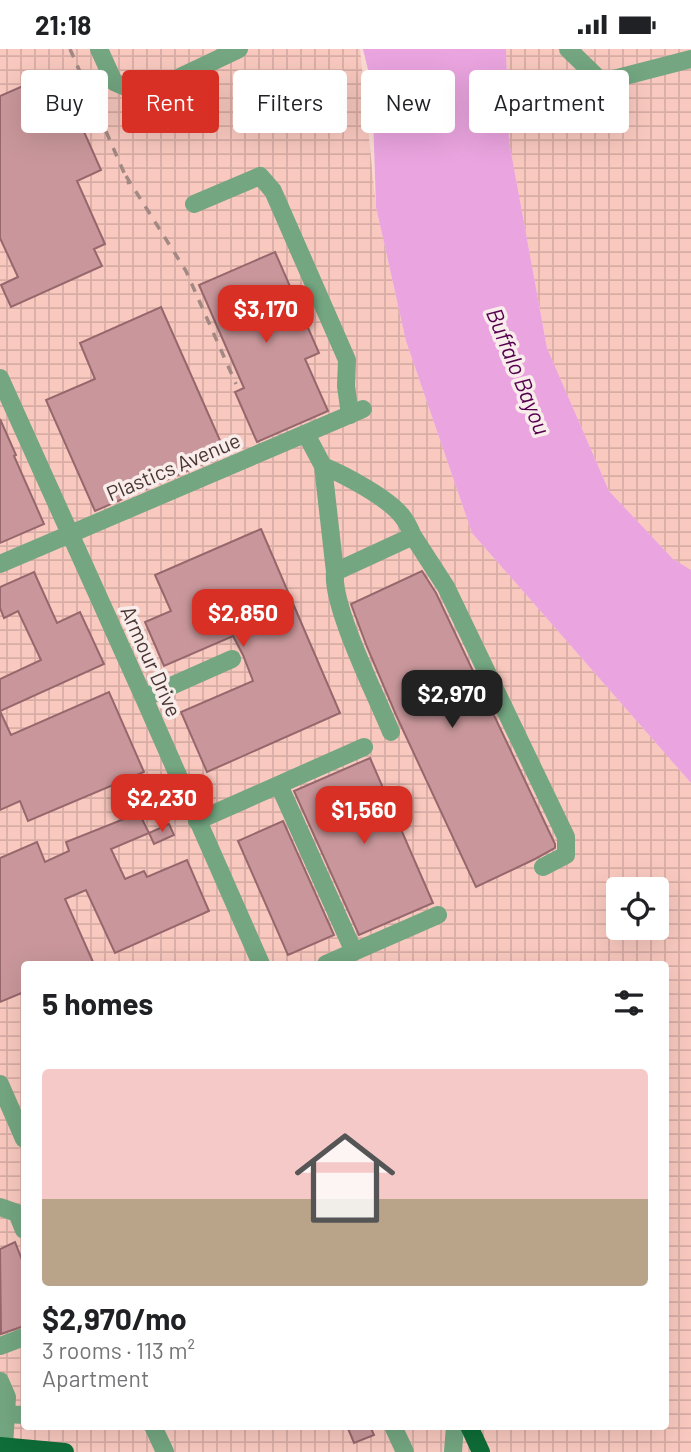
<!DOCTYPE html>
<html lang="en">
<head>
<meta charset="utf-8">
<style>
  :root { --surface:#fff; --page:#f2f2f2; --text:#202124; --muted:#757577; --line:#e0e0e0; --accent:#d93025 }
  body { margin:0; font-family:Barlow,sans-serif; background:var(--page); color:var(--text); height:100vh; display:flex; flex-direction:column; font-size:26px; white-space:nowrap }
  * { box-sizing:border-box; margin:0 }
  p { font-size:23px; color:var(--muted) }
  .icon { flex:none; width:38px; height:38px; fill:none; stroke:currentColor; stroke-width:2; stroke-linecap:round; stroke-linejoin:round }
  .map { position:relative; flex:1; overflow:hidden }
  .details { position:absolute; left:21px; top:912px; width:648px; height:469px; display:flex; flex-direction:column; background:var(--surface); border-radius:7px; box-shadow:0 7px 28px #0002 }
  .details>* { flex:none }
  .banner { position:absolute; left:21px; top:21px; width:649px; height:63px; display:flex; gap:14px }
  .buttons { position:absolute; left:606px; top:828px; display:grid; gap:14px }
  .buttons a { display:grid; place-items:center; width:63px; height:63px; border-radius:7px; background:var(--surface); box-shadow:0 7px 28px #0002; font-size:35px }
  .price { position:absolute; translate:-50% -60px; padding:0 16px; border-radius:14px; background:var(--accent); color:#fff; font-size:23px; line-height:46px; filter:drop-shadow(0 2px 4px #0008) }
  .price::after { content:''; position:absolute; left:50%; top:42px; width:21px; height:16px; margin-left:-10px; background:inherit; clip-path:polygon(0 0,100% 0,50% 100%) }
  .price.current { background:#222; color:#fff }
  ul { padding:0; list-style:none }
  li { display:grid; align-content:center; gap:14px; height:371px; padding:0 21px }
  li+li { border-top:2px solid var(--line) }
  li span { display:grid; place-items:center; height:217px; border-radius:7px; color:#555 }
  li>.icon { margin-inline-start:auto }
  span .icon { width:126px; height:126px; fill:#fffc; stroke-width:1 }
  li b { font-size:30px }
  h2 { display:flex; justify-content:space-between; align-items:center; height:84px; padding:0 21px; font-size:30px }
  .tag { padding:0 24px; border-radius:7px; background:var(--surface); box-shadow:0 7px 28px #0002; font-size:24px; line-height:63px }
  .tag.current { background:var(--accent); color:#fff }
  .status { display:flex; justify-content:space-between; align-items:center; height:49px; padding:0 35px; background:var(--surface); direction:ltr }
  .status svg { height:19px; fill:currentColor }
  .map>svg:first-child { display:block }
</style>
</head>
<body>
<div class="status"><b>21:18</b><svg viewBox="0 0 49 12"><path d="M0 12V9h3v3zM5 12V6h3v6zM10 12V3h3v9zM15 12V0h3v12zM26 1h20v11H26zM47 4h2v5h-2z"/></svg></div>
<div class="map">
<svg width="691" height="1403" viewBox="0 0 691 1403">
  <defs>
    <pattern id="industrial-grid" width="8" height="8" patternUnits="userSpaceOnUse" patternTransform="scale(1.75)"><rect width="8" height="8" fill="#f9c9bf"/><path d="M0 4h8M4 0v8" fill="none" stroke="#d7ada5"/></pattern>
  </defs>
  <rect width="100%" height="100%" fill="#fadbd4"/>
  <path fill="url(#industrial-grid)" fill-rule="evenodd" d="M0,0H360L376,158L406,292L472,484L691,734V1403H0ZM618,840H656V878H618ZM24,915H665V1377H24Z
    M506,0H691V521L673,510L609,442L547,299L509,92Z"/>
  <path fill="#eaa4df" d="M363,0H506L509,92L547,299L609,442L673,510L691,521V734L472,484L406,292L376,158L372,37Z"/>
  <path fill="#c9979b" stroke="#96676c" stroke-width="2" d="M57,22L101,121L77,132L105,195L94,200L102,217L11,258L1,236L18,228L0,189V47Z
    M275,203L319,304L305,310L328,362L257,393L235,343L244,339L199,236Z
    M161,258L226,405L95,462L46,351L95,330L80,294Z
    M0,370L16,406L14,407L44,475L0,494Z
    M261,480L340,664L207,723L181,663L253,632L243,606L233,587L164,617L145,573L171,562L155,526Z
    M422,522L436,544L555,795V799L535,810L476,838L396,666L367,598L351,555Z
    M34,523L57,574L80,563L104,615L0,662L11,686L109,643L144,723L28,772L20,752L0,761V630L41,611L18,562L4,569L0,559V538Z
    M370,709L433,854L359,886L294,742Z
    M139,764L149,784L111,800L125,830L144,822L147,828L187,811L209,862L115,904L86,841L65,850L93,913L87,915H24V943L0,953V809L37,793L45,813L69,802L66,793Z
    M283,772L334,886L288,906L238,792Z
    M169,775L174,786L154,795L149,784Z
    M15,1193L24,1216V1277L1,1285L0,1200Z
    M347,1377H370L374,1386L354,1394Z"/>
  <g fill="none" stroke-linecap="round" stroke-linejoin="round">
    <path stroke="#73a681" stroke-width="18" d="M99,0L114,33L137,43L155,40L239,0
      M568,0L602,33L691,10
      M194,155L260,127L273,142L347,311L346,337L350,366
      M0,329L144,649L261,915
      M306,385L323,417C345,426 388,449 402,467C407,473 410,480 413,487L335,523L323,417
      M413,487L446,538L566,788V806L543,818
      M0,515L363,360
      M335,523C331,557 377,648 391,683
      M144,649L232,610
      M279,736L354,903
      M197,772L364,698
      M326,915L438,866
      M0,1035L24,1090
      M0,1158L17,1164L24,1181
      M0,1297L24,1288
      M0,1332L7,1348L6,1365
      M153,1377L165,1403
      M393,1377L405,1403
      M4,1397L6,1365L24,1366
      M453,1403L455,1377"/>
    <path stroke="#0e6d38" stroke-width="18" d="M469,1377L481,1403
      M0,1397L65,1403"/>
    <path stroke="#a38984" stroke-width="3.5" stroke-dasharray="9 9" stroke-linecap="butt" d="M70,0L129,135
      M126,127L186,222L236,335"/>
  </g>
  <g text-anchor="middle" dominant-baseline="central" stroke-width="7" stroke-linejoin="round" paint-order="stroke">
    <g font-size="21" fill="#493531" stroke="#f8edeb">
      <text transform="translate(173 417) rotate(-23)">Plastics Avenue</text>
      <text transform="translate(152 612) rotate(66)">Armour Drive</text>
    </g>
    <g font-size="23" font-style="italic" fill="#55004e" stroke="#f8edeb">
      <text transform="translate(519 322) rotate(68)">Buffalo Bayou</text>
    </g>
  </g>
</svg>
<div class="buttons">
<a><svg class="icon" aria-label="locate" viewBox="0 0 24 24"><circle cx="12" cy="12" r="6"/><path d="M12 2v4M12 18v4M2 12h4M18 12h4"/></svg></a>
</div>
<b class="price" style="left:266px;top:296px">$3,170</b>
<b class="price" style="left:243px;top:600px">$2,850</b>
<b class="price current" style="left:452px;top:681px">$2,970</b>
<b class="price" style="left:162px;top:785px">$2,230</b>
<b class="price" style="left:364px;top:797px">$1,560</b>
<div class="banner">
<a class="tag">Buy</a>
<a class="tag current">Rent</a>
<a class="tag">Filters</a>
<a class="tag">New</a>
<a class="tag">Apartment</a>
</div>
<section class="details">
<h2>5 homes<svg class="icon" aria-label="filters" viewBox="0 0 24 24"><path d="M4 7h16M4 17h16"/><circle cx="9" cy="7" r="2"/><circle cx="15" cy="17" r="2"/></svg></h2>
<ul>
<li><span style="background:linear-gradient(#f6c9c9 60%,#b9a48a 0)"><svg class="icon" aria-label="home" viewBox="0 0 24 24"><path d="M3 11l9-7 9 7M6 9v11h12V9"/></svg></span><div><b>$2,970/mo</b><p>3 rooms · 113 m²</p><p>Apartment</p></div></li>
</ul>
</section>
</div>
</body>
</html>
